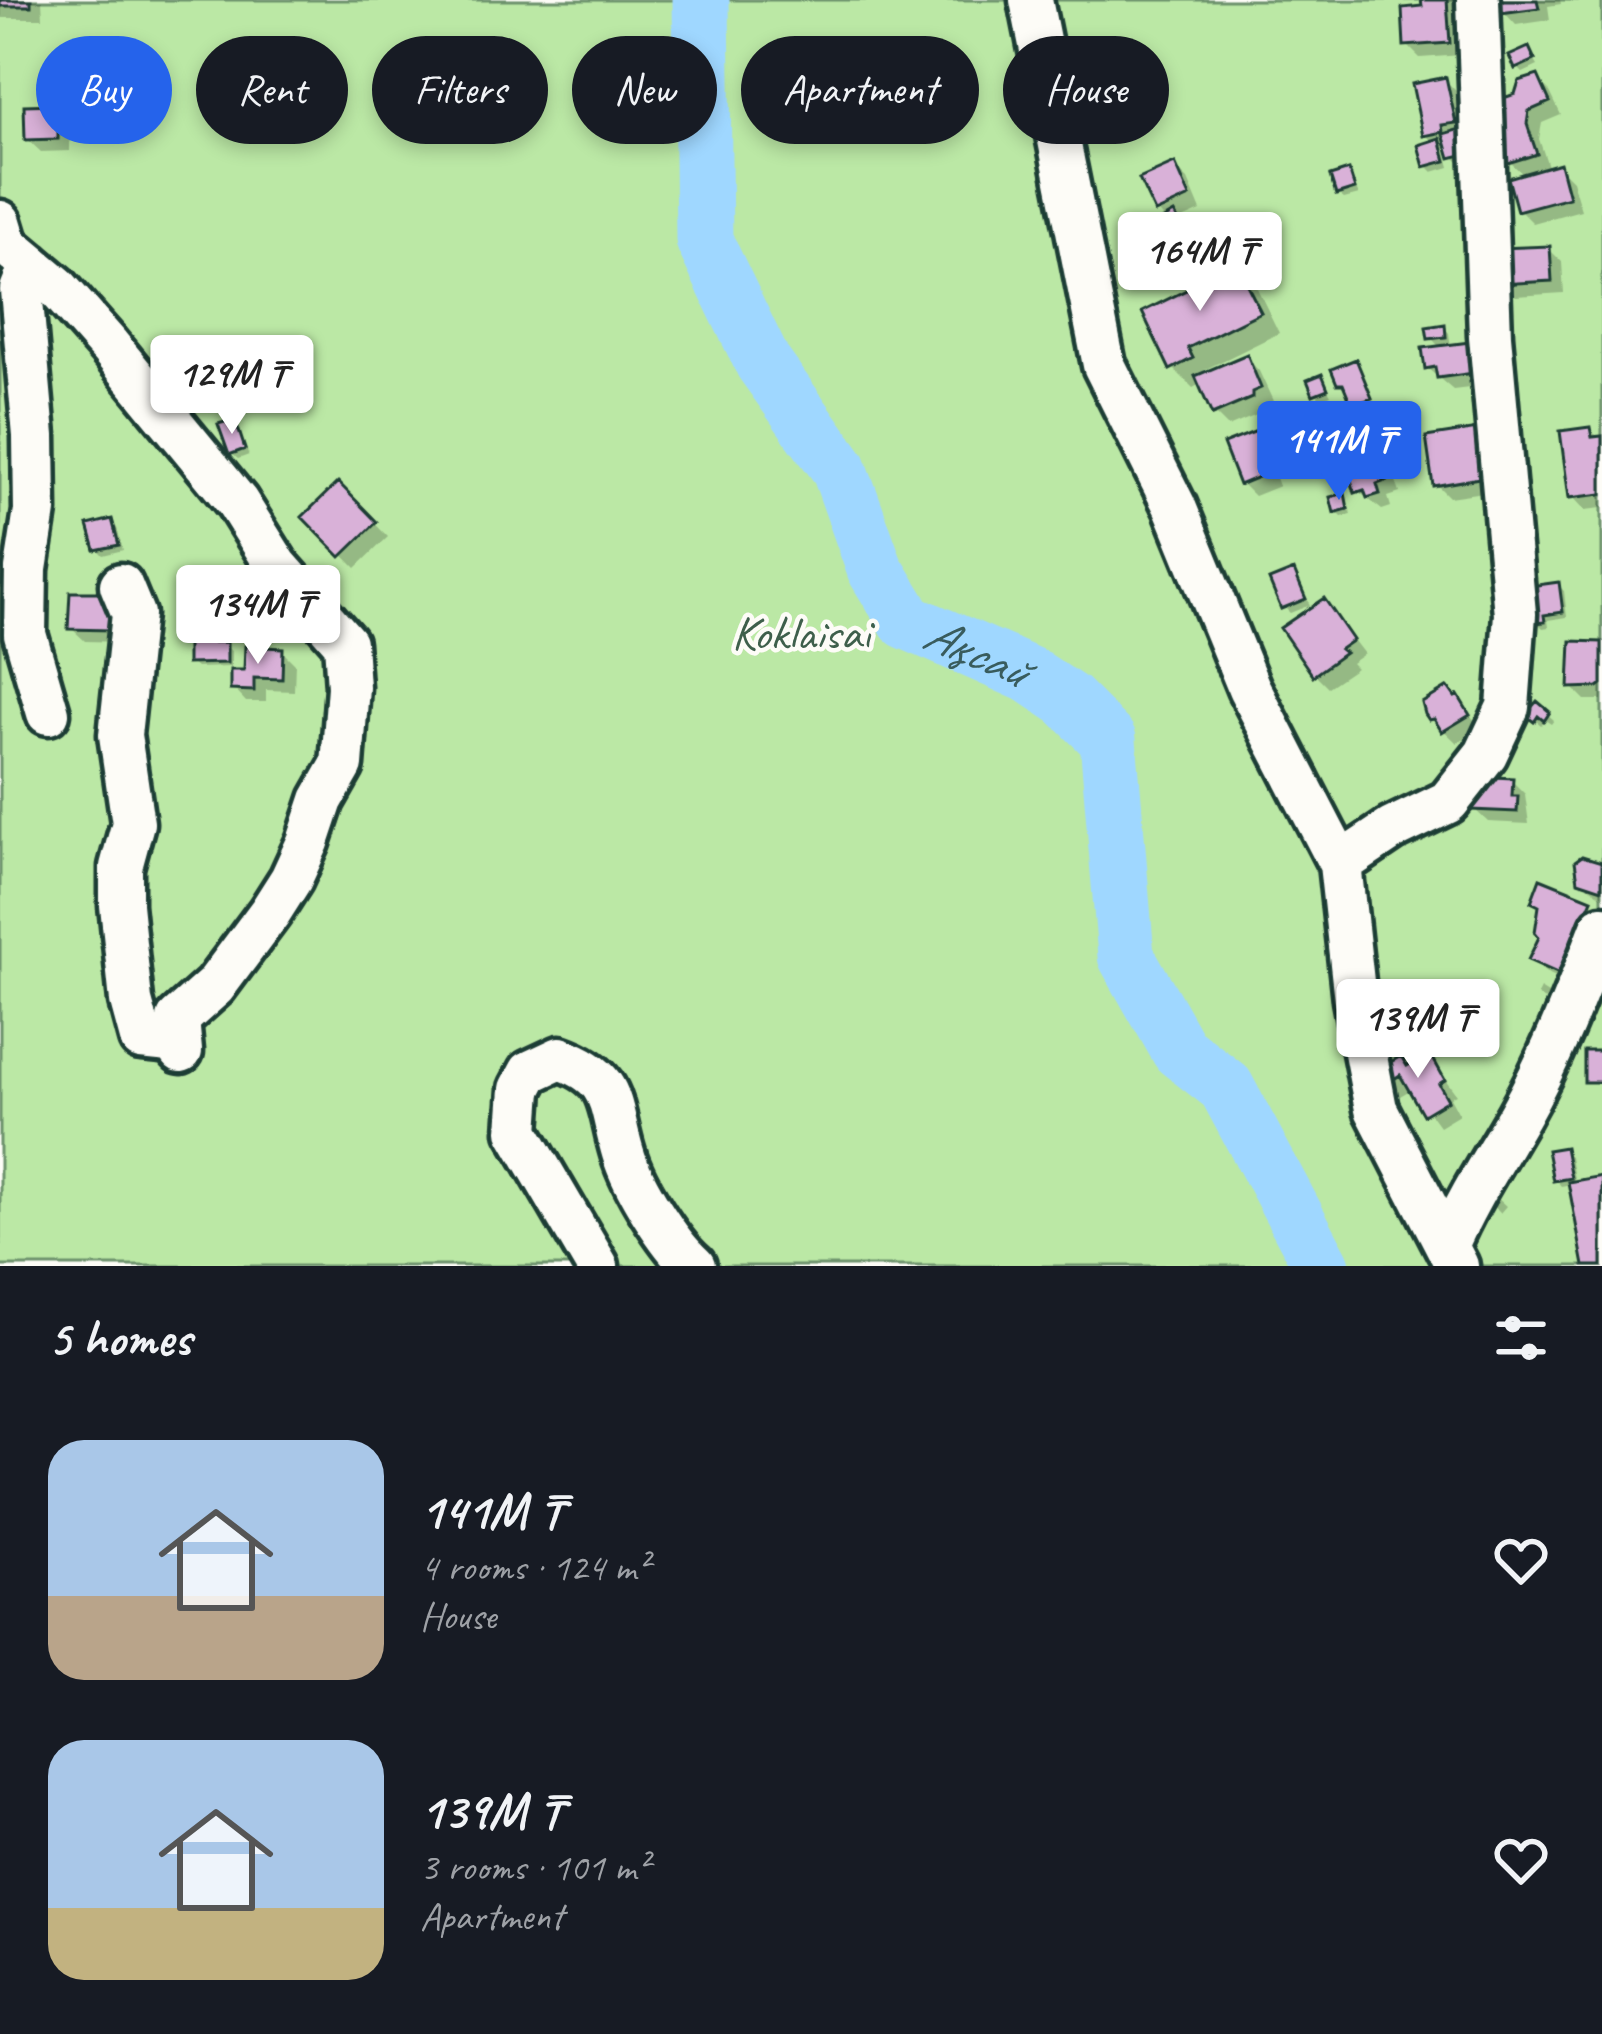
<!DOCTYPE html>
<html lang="en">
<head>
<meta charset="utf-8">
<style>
  :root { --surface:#171b24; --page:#20242c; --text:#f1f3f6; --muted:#9ea1a6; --accent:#2563eb }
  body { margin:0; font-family:Caveat,sans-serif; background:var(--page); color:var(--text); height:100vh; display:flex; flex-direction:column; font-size:45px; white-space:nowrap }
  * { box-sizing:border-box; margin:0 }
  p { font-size:39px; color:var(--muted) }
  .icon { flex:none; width:66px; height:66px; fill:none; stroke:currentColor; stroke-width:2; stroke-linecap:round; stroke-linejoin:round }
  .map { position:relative; height:1266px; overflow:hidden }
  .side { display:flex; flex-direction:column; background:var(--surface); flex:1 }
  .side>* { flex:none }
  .top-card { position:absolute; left:36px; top:36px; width:1530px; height:108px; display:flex; gap:24px }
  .price { position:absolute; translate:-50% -102px; padding:0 27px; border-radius:12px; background:#fff; color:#222; font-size:39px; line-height:78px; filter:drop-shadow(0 3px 6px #0008) }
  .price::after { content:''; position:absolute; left:50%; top:72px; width:36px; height:27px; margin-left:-18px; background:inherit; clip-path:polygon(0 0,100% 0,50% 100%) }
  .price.active { background:var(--accent); color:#fff }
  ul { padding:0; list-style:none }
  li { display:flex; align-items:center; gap:36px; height:300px; padding:0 48px }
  li span { display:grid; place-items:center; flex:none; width:336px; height:240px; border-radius:36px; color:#555 }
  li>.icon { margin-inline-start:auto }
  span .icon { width:144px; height:144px; fill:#fffc; stroke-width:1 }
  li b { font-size:51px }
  h2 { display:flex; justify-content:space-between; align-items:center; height:144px; padding:0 48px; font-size:51px }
  .chip { padding:0 42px; border-radius:54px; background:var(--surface); box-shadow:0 6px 18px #0003; font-size:42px; line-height:108px }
  .chip.active { background:var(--accent); color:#fff }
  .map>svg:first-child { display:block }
</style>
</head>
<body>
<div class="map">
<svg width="1602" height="1266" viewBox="0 0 1602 1266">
  <rect width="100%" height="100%" fill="#fdfcf7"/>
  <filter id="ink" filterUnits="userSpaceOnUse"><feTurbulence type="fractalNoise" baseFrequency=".00833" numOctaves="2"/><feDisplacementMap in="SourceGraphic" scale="24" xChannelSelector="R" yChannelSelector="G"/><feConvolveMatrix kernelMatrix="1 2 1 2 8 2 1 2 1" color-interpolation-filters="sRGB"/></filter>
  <g filter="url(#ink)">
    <path fill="#bbe8a5" stroke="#6d926c" stroke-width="3" d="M0,0H1602V1266H0Z"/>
    <path fill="#0003" d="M0,0H42L43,18H0Z
      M1424,0H1454L1459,5L1462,55L1420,58L1407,45L1425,9Z
      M1501,0H1560L1561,4L1548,6L1550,20L1516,25L1503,11Z
      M1528,50L1538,66L1523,73L1517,67Z
      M1537,79L1550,92L1561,115L1542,123L1539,139L1549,169L1559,167L1572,180L1581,210L1533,223L1520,210L1525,176L1510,162L1517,97Z
      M1445,80L1458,93L1466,130L1478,157L1459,162L1445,148L1450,167L1433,172L1427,166L1434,143L1426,135Z
      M56,107L70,120V151L41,152L27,139Z
      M1175,167L1188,180L1201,211L1178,221L1210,268L1177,288L1164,275L1166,220L1157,211Z
      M1348,173L1359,195L1344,199L1338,194Z
      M1549,249L1562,262L1564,293L1516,296L1503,283Z
      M1237,268L1257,288L1279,333L1204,370L1206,375L1246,357L1259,371L1273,401L1264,405V412L1228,427L1215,414L1202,383L1193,388L1173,368Z
      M1444,327L1449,333L1451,347L1486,386L1453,390L1427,368L1441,348L1431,338Z
      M1355,363L1375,404L1361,410L1339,382Z
      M1321,377L1331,395L1321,399L1316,393Z
      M234,422L249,455L238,459L232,454Z
      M1266,430L1283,453L1299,451L1305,470L1275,475L1279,486L1254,496L1241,483Z
      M1589,430L1602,439V508L1585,510L1572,496Z
      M1477,432L1497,490L1449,497L1436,484Z
      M1376,447L1389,460L1400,493L1388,497L1391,507L1382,510L1358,491Z
      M338,486L388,537L356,568L306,517Z
      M1344,496L1352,515L1342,517L1337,512Z
      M111,522L117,528L123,550L103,555L97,549Z
      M1293,573L1310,605L1290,613L1284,607Z
      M1558,585L1564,591L1567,617L1548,620L1549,627L1543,628L1537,622Z
      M1324,602L1364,654L1351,663L1356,668L1328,687L1315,674Z
      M124,604L123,642L85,641L71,628Z
      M225,645L231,651V667L196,668L190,663Z
      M1602,645V700H1585L1572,687Z
      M282,651L295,664L294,691L266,690V702H246L233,688L247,673Z
      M1458,699L1481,729L1457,743L1431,718Z
      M1537,705L1554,720L1551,724L1545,720L1541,725L1529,715Z
      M1512,781L1525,794L1529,824L1488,822L1474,809Z
      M1578,863L1602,865V896L1580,880Z
      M1590,901L1602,913L1584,990L1545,972L1532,959Z
      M1540,989L1553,997L1550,1004L1537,995Z
      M1429,1057L1456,1094L1450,1097L1459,1114L1439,1126L1412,1089L1400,1096L1387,1083Z
      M1564,1150L1570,1156L1575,1184L1602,1179V1266H1587L1571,1184L1561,1186L1556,1180Z
      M1495,1196L1506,1206L1500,1213L1489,1202Z"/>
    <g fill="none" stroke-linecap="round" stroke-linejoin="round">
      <path stroke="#9fd7ff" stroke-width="57" id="s1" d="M701,0L704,240L763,363L839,468L875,569L907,621L1032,676L1068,700L1108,740L1126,956L1179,1050L1226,1087L1322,1266"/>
    </g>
    <path fill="#d9b1d8" stroke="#1f3d34" stroke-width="3" d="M0,0H31V6H0Z
      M1421,0H1447L1450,43L1404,46L1402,8L1422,6Z
      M1498,0H1537L1539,8L1500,13Z
      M1529,47L1535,60L1515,69L1509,56Z
      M1538,75L1550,102L1529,111L1527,124L1537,154L1508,163L1495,125V101L1515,94L1519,81Z
      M1446,77L1456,123L1442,125L1443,132L1423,136L1412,84Z
      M58,104V139L25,140L24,105Z
      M1467,127L1474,152L1450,158L1443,134Z
      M1440,138L1446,161L1424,167L1418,145Z
      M1175,163L1190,197L1155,213L1139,179Z
      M1560,163L1569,197L1517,211L1508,178Z
      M1349,170L1355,189L1336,195L1330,176Z
      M1174,213L1199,255L1162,277L1136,235Z
      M1550,246L1552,281L1500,284L1498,248Z
      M1237,265L1261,312L1188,348L1193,358L1170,370L1142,312Z
      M1445,324L1446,337L1428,339L1426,327Z
      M1470,342L1474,373L1437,378L1435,367L1425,369L1422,348Z
      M1247,354L1261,388L1252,392V398L1212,415L1195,376Z
      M165,359L173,369L164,376L156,367Z
      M1356,359L1372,398L1352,406L1343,384H1337L1331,369Z
      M1322,374L1328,389L1313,395L1307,380Z
      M235,419L245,449L229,455L218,424Z
      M1267,427L1278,457L1264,462L1268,473L1239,485L1223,444Z
      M1590,427L1592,437L1602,436V494L1569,498L1560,431Z
      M1478,429L1485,477L1433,486L1426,437Z
      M1377,443L1388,480L1377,484L1380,494L1367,498L1364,490L1355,493L1343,453Z
      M1301,445L1306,463L1285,469L1279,451Z
      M338,482L377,522L341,557L302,517Z
      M1345,493L1348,509L1334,513L1330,497Z
      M112,519L119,545L95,550L88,525Z
      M1294,570L1306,599L1281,609L1269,580Z
      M1559,582L1563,612L1544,615L1545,622L1534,623L1530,586Z
      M98,587L112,588L111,630L68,629L70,592H97Z
      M1324,598L1353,640L1340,649L1345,653L1313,676L1280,628Z
      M1571,641L1602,642V684L1598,687L1569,688Z
      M227,642V663L187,664V643Z
      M245,646L283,648L282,679L254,678V691L230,690V670H244Z
      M1448,687L1455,697L1458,695L1470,715L1442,732L1434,719L1429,720L1425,714L1422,703Z
      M1537,701L1550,712L1544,721L1538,716L1534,722L1525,715Z
      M1473,776L1513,778L1512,796H1518L1517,812L1471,810Z
      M1582,856L1602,862V889L1578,881L1575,861Z
      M1540,878L1592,899L1582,922L1571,979L1528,960L1539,937L1535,932L1539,906L1531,902Z
      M1584,1051H1602V1082H1584Z
      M1430,1053L1445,1080L1439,1084L1448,1100L1423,1115L1400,1075L1385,1085L1377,1070L1401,1056L1407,1066Z
      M1565,1147L1571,1178L1553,1181L1547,1150Z
      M1602,1176V1266H1584L1568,1182Z"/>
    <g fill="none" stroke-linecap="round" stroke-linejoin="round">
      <g stroke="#1f3d34" stroke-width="51">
        <path id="minor" d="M1031,0L1104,365L1175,507L1249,688L1340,864L1355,1000L1376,1109L1457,1266
          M0,222L7,245L56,286L109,346L237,502L277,566L345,643L348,687L342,765L322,800L308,842L291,879L270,912L215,986L178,1019L181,1051
          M31,265L21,290L34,436L35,511L26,569L25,634L48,713
          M121,585L133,614L120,735L133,823L121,867V905L131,1001L141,1038L180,1042
          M1340,864L1392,829L1448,802L1486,754L1508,707L1515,614L1490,336L1478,0
          M1447,1246C1467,1199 1494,1159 1519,1115C1553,1055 1577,991 1602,927
          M597,1266L518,1131L521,1089L530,1072L560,1058C617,1078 608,1104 623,1153C632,1185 669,1244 694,1266"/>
      </g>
      <use href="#minor" stroke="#fdfcf7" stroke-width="42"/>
    </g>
  </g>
  <g text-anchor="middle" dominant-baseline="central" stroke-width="9" stroke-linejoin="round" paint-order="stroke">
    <g font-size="48" fill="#3e5f4b" stroke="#fdfcf7">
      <text x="801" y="633">Koklaisai</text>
    </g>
    <g font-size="51" font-style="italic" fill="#395c5d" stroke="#fdfcf7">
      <text stroke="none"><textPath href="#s1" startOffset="750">Ақсай</textPath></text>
    </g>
  </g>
</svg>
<b class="price" style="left:1200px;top:314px">164M ₸</b>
<b class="price" style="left:232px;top:437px">129M ₸</b>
<b class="price active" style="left:1339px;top:503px">141M ₸</b>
<b class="price" style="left:258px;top:667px">134M ₸</b>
<b class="price" style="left:1418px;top:1081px">139M ₸</b>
<div class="top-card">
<a class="chip active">Buy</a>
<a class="chip">Rent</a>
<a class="chip">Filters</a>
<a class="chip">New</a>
<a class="chip">Apartment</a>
<a class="chip">House</a>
</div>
</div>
<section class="side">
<h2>5 homes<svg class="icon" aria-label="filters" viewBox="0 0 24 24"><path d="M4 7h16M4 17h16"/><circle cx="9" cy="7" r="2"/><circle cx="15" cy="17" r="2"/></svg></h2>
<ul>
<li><span style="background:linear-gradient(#a9c7e8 65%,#b9a48a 0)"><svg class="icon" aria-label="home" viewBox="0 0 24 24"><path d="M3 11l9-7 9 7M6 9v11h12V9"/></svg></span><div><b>141M ₸</b><p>4 rooms · 124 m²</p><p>House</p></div><svg class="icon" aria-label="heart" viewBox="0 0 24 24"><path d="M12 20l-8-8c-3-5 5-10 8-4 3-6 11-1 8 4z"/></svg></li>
<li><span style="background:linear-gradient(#a9c7e8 70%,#c2b280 0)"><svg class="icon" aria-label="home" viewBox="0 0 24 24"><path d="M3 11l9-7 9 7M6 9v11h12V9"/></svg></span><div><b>139M ₸</b><p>3 rooms · 101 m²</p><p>Apartment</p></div><svg class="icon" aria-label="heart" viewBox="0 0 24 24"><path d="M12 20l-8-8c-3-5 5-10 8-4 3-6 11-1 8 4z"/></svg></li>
</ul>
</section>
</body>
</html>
